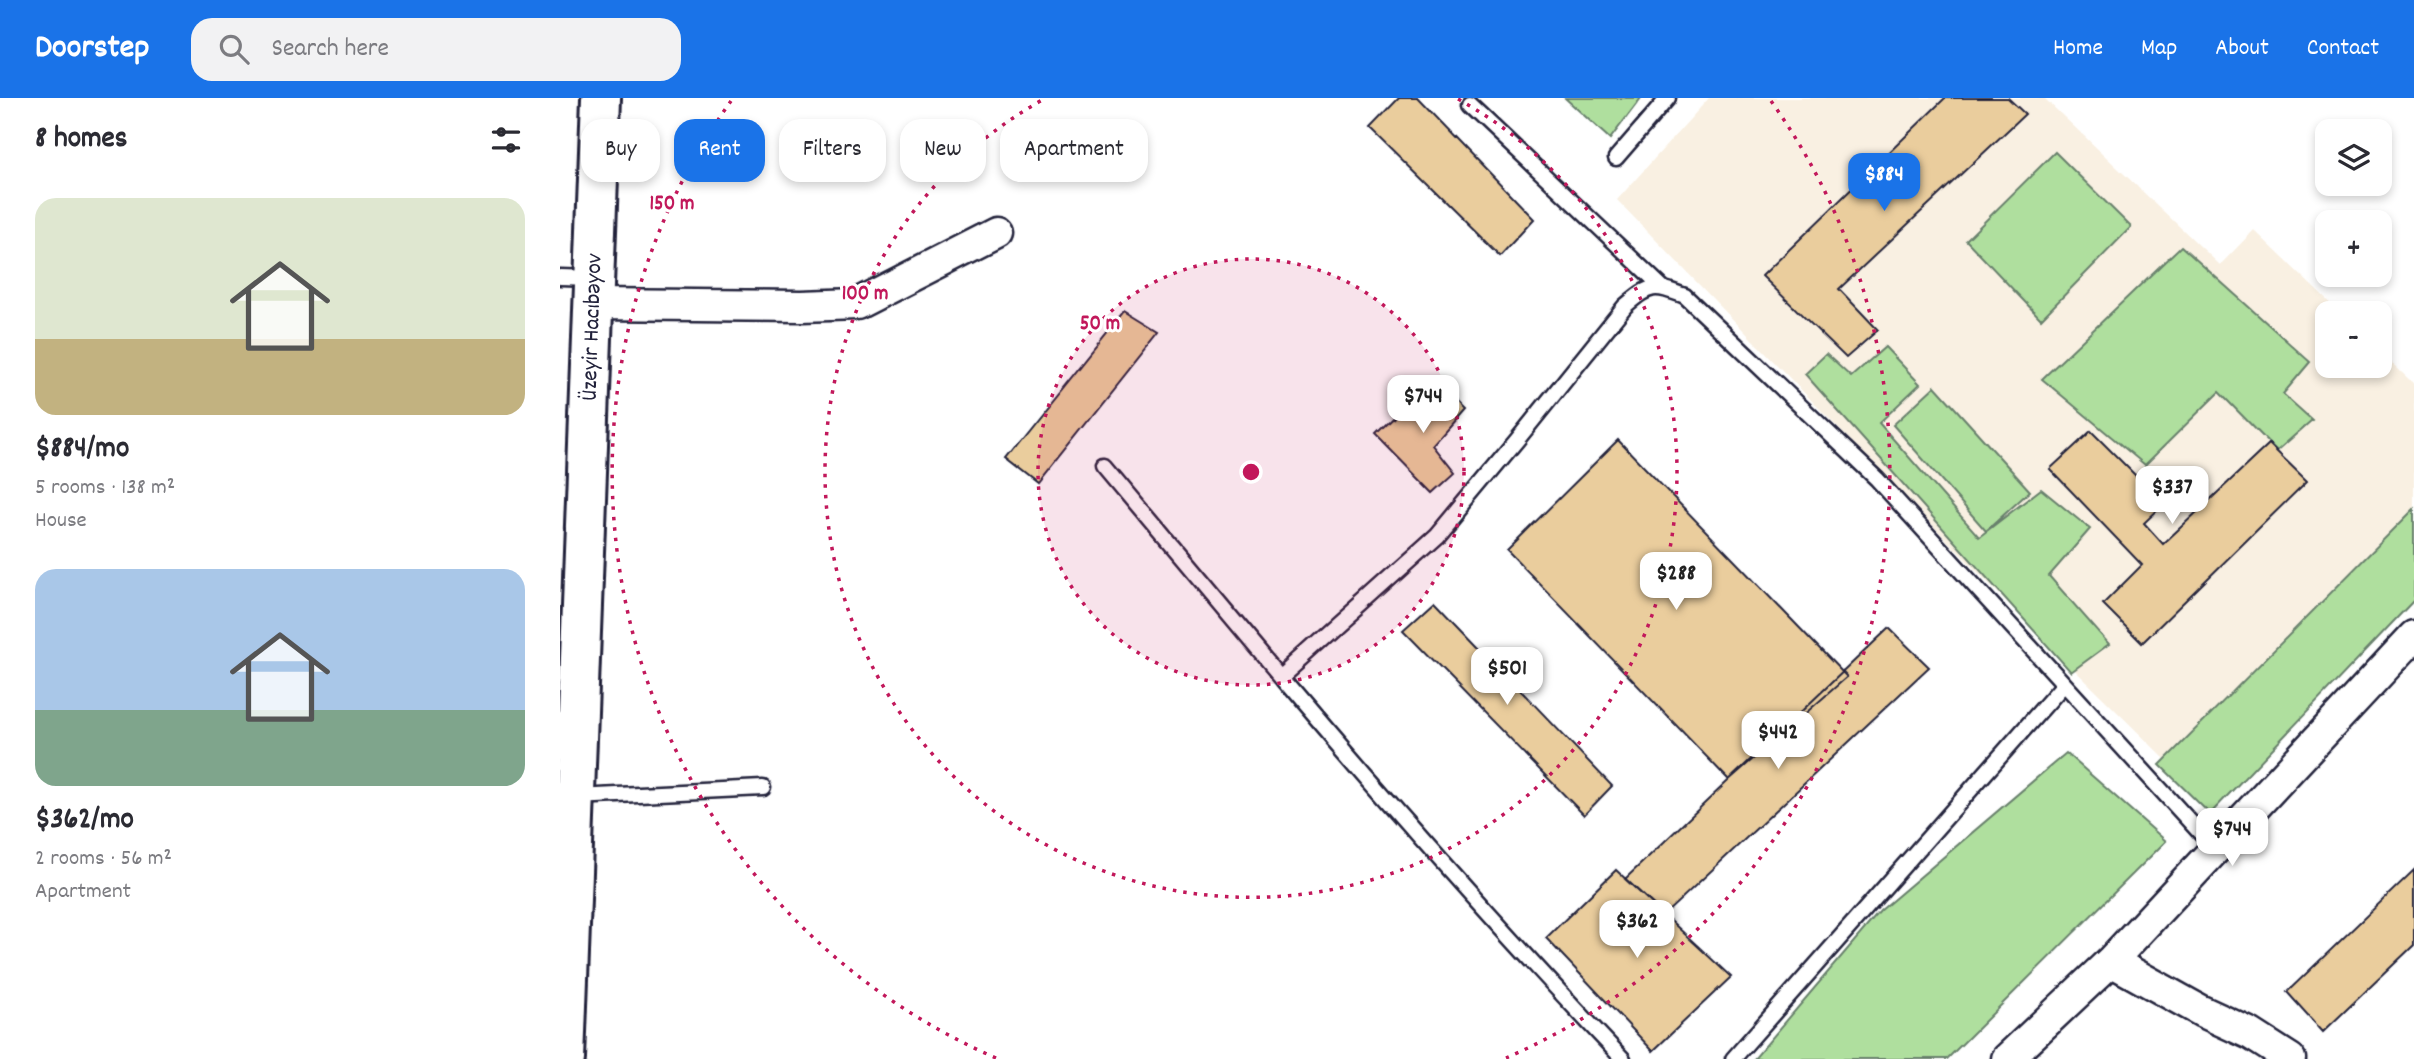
<!DOCTYPE html>
<html lang="en">
<head>
<meta charset="utf-8">
<style>
  :root { --surface:#fff; --page:#f2f2f3; --text:#2b2b33; --muted:#7c7c81; --accent:#1a73e8 }
  body { margin:0; font-family:Dekko,sans-serif; background:var(--page); color:var(--text); height:100vh; display:flex; flex-direction:column; font-size:26px; white-space:nowrap }
  * { box-sizing:border-box; margin:0 }
  p { font-size:23px; color:var(--muted) }
  .icon { flex:none; width:38px; height:38px; fill:none; stroke:currentColor; stroke-width:2; stroke-linecap:round; stroke-linejoin:round }
  .map { position:relative; flex:1; overflow:hidden }
  .panel { display:flex; flex-direction:column; background:var(--surface); width:560px }
  .panel>* { flex:none }
  .guide { position:absolute; left:21px; top:21px; width:665px; height:63px; display:flex; gap:14px }
  .fabs { position:absolute; left:1755px; top:21px; display:grid; gap:14px }
  .fabs a { display:grid; place-items:center; width:77px; height:77px; border-radius:14px; background:var(--surface); box-shadow:0 4px 10px #0003; font-size:35px }
  .price { position:absolute; translate:-50% -60px; padding:0 16px; border-radius:14px; background:#fff; color:#222; font-size:23px; line-height:46px; filter:drop-shadow(0 2px 4px #0008) }
  .price::after { content:''; position:absolute; left:50%; top:42px; width:21px; height:16px; margin-left:-10px; background:inherit; clip-path:polygon(0 0,100% 0,50% 100%) }
  .price.selected { background:var(--accent); color:#fff }
  ul { padding:0; list-style:none }
  li { display:grid; align-content:center; gap:14px; height:371px; padding:0 35px }
  li span { display:grid; place-items:center; height:217px; border-radius:21px; color:#555 }
  li>.icon { margin-inline-start:auto }
  span .icon { width:126px; height:126px; fill:#fffc; stroke-width:1 }
  li b { font-size:30px }
  h2 { display:flex; justify-content:space-between; align-items:center; height:84px; padding:0 35px; font-size:30px }
  .pill { padding:0 24px; border-radius:21px; background:var(--surface); box-shadow:0 4px 10px #0003; font-size:24px; line-height:63px }
  .pill.selected { background:var(--accent); color:#fff }
  header { display:flex; align-items:center; gap:42px; box-sizing:border-box; height:98px; padding:0 35px; background:var(--accent); color:#fff }
  header strong { font-size:33px }
  nav { display:flex; gap:38px; margin-inline-start:auto; font-size:24px }
  .search { width:490px; height:63px; background:var(--page); display:flex; align-items:center; gap:18px; box-sizing:border-box; padding:0 24px; border-radius:21px; color:var(--muted); font-size:26px }
  main { display:flex; flex:1; min-height:0 }
  .map>svg:first-child { display:block }
</style>
</head>
<body>
<header>
<strong>Doorstep</strong>
<div class="search"><svg class="icon" aria-label="search" viewBox="0 0 24 24"><circle cx="10" cy="10" r="6"/><path d="M15 15l6 6"/></svg>Search here</div>
<nav><a>Home</a><a>Map</a><a>About</a><a>Contact</a></nav>
</header>
<main>
<section class="panel">
<h2>8 homes<svg class="icon" aria-label="filters" viewBox="0 0 24 24"><path d="M4 7h16M4 17h16"/><circle cx="9" cy="7" r="2"/><circle cx="15" cy="17" r="2"/></svg></h2>
<ul>
<li><span style="background:linear-gradient(#dfe7d0 65%,#c2b280 0)"><svg class="icon" aria-label="home" viewBox="0 0 24 24"><path d="M3 11l9-7 9 7M6 9v11h12V9"/></svg></span><div><b>$884/mo</b><p>5 rooms · 138 m²</p><p>House</p></div></li>
<li><span style="background:linear-gradient(#a9c7e8 65%,#7fa58c 0)"><svg class="icon" aria-label="home" viewBox="0 0 24 24"><path d="M3 11l9-7 9 7M6 9v11h12V9"/></svg></span><div><b>$362/mo</b><p>2 rooms · 56 m²</p><p>Apartment</p></div></li>
</ul>
</section>
<div class="map">
<svg width="1854" height="961" viewBox="0 0 1854 961">
  <rect width="100%" height="100%" fill="#fff"/>
  <filter id="ink" filterUnits="userSpaceOnUse"><feTurbulence type="fractalNoise" baseFrequency=".0143" numOctaves="2"/><feDisplacementMap in="SourceGraphic" scale="14" xChannelSelector="R" yChannelSelector="G"/><feConvolveMatrix kernelMatrix="1 2 1 2 8 2 1 2 1" color-interpolation-filters="sRGB"/></filter>
  <g filter="url(#ink)">
    <path fill="#f9f0e2" d="M1149,0H1484L1660,167L1694,132L1780,215H1768V268H1820V254L1854,286V411L1606,662L1475,533L1057,102Z"/>
    <path fill="#afdf9e" stroke="#68806c" stroke-width="2" d="M1005,0H1081L1050,41Z
      M1495,54L1571,129L1481,221L1406,142Z
      M1621,148L1750,264L1723,296L1752,322L1717,353L1659,294L1585,367L1482,281Z
      M1325,249L1360,286L1319,325L1419,439L1481,391L1530,431L1489,478L1549,546L1511,574L1245,276L1266,256L1291,279Z
      M1375,288L1470,393L1426,433L1333,327Z
      M1854,411V502L1650,716L1600,667Z
      M1506,655L1606,743L1387,961H1194L1320,813Z"/>
    <path fill="#eacd9d" stroke="#22223b" stroke-width="2" d="M839,0H858L974,121L940,158L810,30Z
      M1385,0H1448L1465,16L1279,191L1318,232L1286,260L1202,178Z
      M565,213L599,234L478,386L446,361Z
      M872,282L903,313L873,347L895,375L873,395L816,337Z
      M1531,333L1604,406L1584,425L1603,446L1709,346L1747,383L1582,545L1543,506L1582,467L1490,371Z
      M1058,342L1287,579L1169,682L947,452Z
      M875,503L1052,688L1024,717L843,532Z
      M1329,530L1369,569L1104,817L1065,781Z
      M1056,772L1171,879L1093,953L986,840Z
      M1854,772V847L1763,934L1727,894Z"/>
    <g fill="none" stroke-linecap="round" stroke-linejoin="round">
      <g stroke="#22223b" stroke-width="19">
        <path id="service" d="M910,7L1103,190
          M1056,60L1108,0
          M0,179L34,180
          M545,368L721,578
          M16,699L203,690
          M1063,961C945,837 832,709 721,578L877,438L957,342L1065,208C1091,186 1093,186 1125,198L1317,381L1655,751
          M1173,961L1504,586"/>
      </g>
      <g stroke="#22223b" stroke-width="35">
        <path id="minor" d="M33,206L242,208L297,206L436,135
          M1551,863L1641,913L1691,936L1730,961
          M1447,961L1551,863L1854,538"/>
      </g>
      <g stroke="#22223b" stroke-width="44">
        <path id="secondary" d="M5,961L41,0"/>
      </g>
      <use href="#service" stroke="#fff" stroke-width="14"/>
      <use href="#minor" stroke="#fff" stroke-width="30"/>
      <use href="#secondary" stroke="#fff" stroke-width="38"/>
    </g>
  </g>
  <circle cx="691" cy="374" r="213" fill="#c2185b" fill-opacity=".12"/>
  <g fill="none" stroke="#c2185b" stroke-width="3.5" stroke-dasharray="3.5 7">
    <circle cx="691" cy="374" r="213"/>
    <path d="M898 1A426 426 0 1 1 484 1"/>
    <path d="M436 960A639 639 0 0 1 171 3M1211 3A639 639 0 0 1 946 960"/>
  </g>
  <g text-anchor="middle" dominant-baseline="central" stroke-width="6" stroke-linejoin="round" paint-order="stroke">
    <g font-size="24" fill="#22223b" stroke="#fff">
      <text transform="translate(33 229) rotate(-88)">Üzeyir Hacıbəyov</text>
    </g>
  </g>
  <circle cx="691" cy="374" r="10" fill="#c2185b" stroke="#fff" stroke-width="3.5"/>
  <g font-size="21" text-anchor="middle" font-weight="bold" fill="#c2185b" stroke="#fff" stroke-width="6" stroke-linejoin="round" paint-order="stroke">
    <text x="112" y="111">150 m</text>
    <text x="305" y="201">100 m</text>
    <text x="540" y="231">50 m</text>
  </g>
</svg>
<div class="fabs">
<a><svg class="icon" aria-label="layers" viewBox="0 0 24 24"><path d="M12 4l9 5-9 5-9-5zM3 14l9 5 9-5"/></svg></a>
<a>+</a>
<a>−</a>
</div>
<b class="price selected" style="left:1324px;top:115px">$884</b>
<b class="price" style="left:863px;top:337px">$744</b>
<b class="price" style="left:1612px;top:428px">$337</b>
<b class="price" style="left:1116px;top:514px">$288</b>
<b class="price" style="left:947px;top:609px">$501</b>
<b class="price" style="left:1218px;top:673px">$442</b>
<b class="price" style="left:1672px;top:770px">$744</b>
<b class="price" style="left:1077px;top:862px">$362</b>
<div class="guide">
<a class="pill">Buy</a>
<a class="pill selected">Rent</a>
<a class="pill">Filters</a>
<a class="pill">New</a>
<a class="pill">Apartment</a>
</div>
</div>
</main>
</body>
</html>
